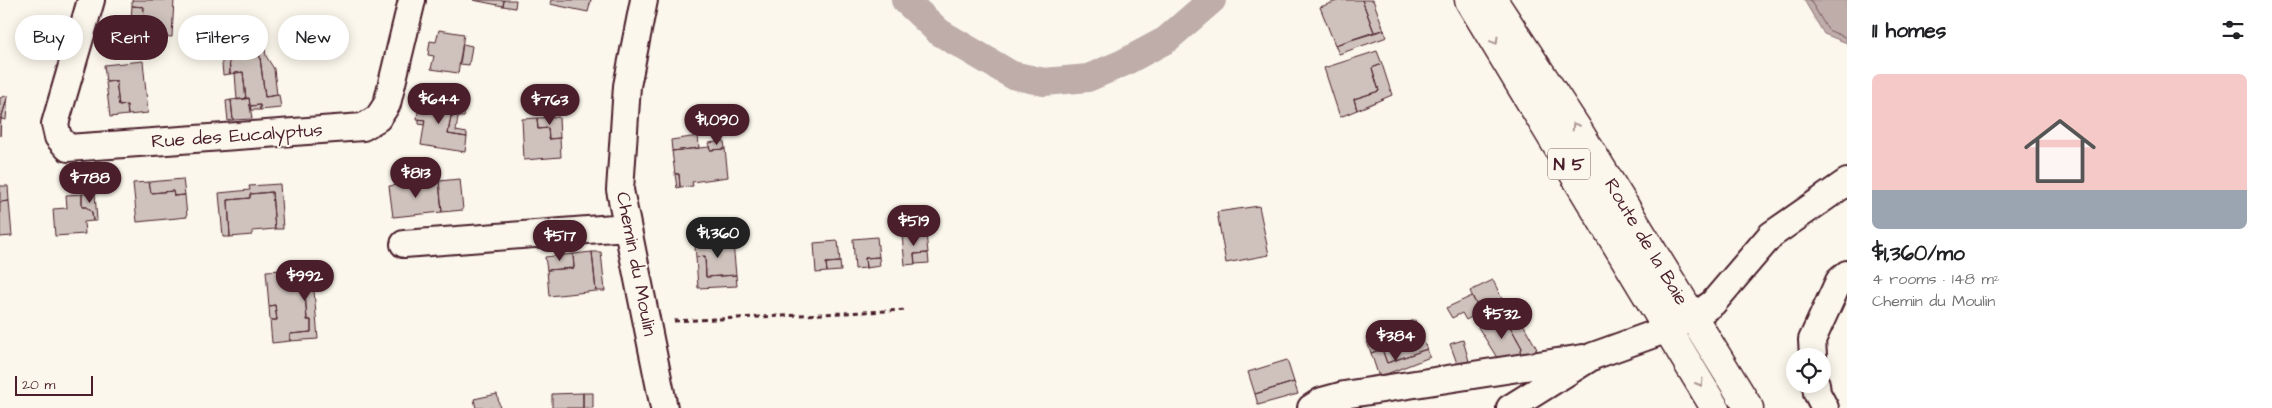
<!DOCTYPE html>
<html lang="en">
<head>
<meta charset="utf-8">
<style>
  :root { --surface:#fff; --page:#f6f6f6; --text:#202124; --muted:#757577; --line:#e0e0e0; --accent:#4a1f2b }
  body { margin:0; font-family:"Architects Daughter",sans-serif; background:var(--page); color:var(--text); height:100vh; display:flex; flex-direction:column; font-size:19px; white-space:nowrap }
  * { box-sizing:border-box; margin:0 }
  p { font-size:16px; color:var(--muted) }
  .icon { flex:none; width:28px; height:28px; fill:none; stroke:currentColor; stroke-width:2; stroke-linecap:round; stroke-linejoin:round }
  .map { position:relative; flex:1; overflow:hidden }
  .panel { display:flex; flex-direction:column; background:var(--surface); width:425px }
  .panel>* { flex:none }
  .guide { position:absolute; left:15px; top:15px; width:475px; height:45px; display:flex; gap:10px }
  .tools { position:absolute; left:1786px; top:348px; display:grid; gap:10px }
  .tools a { display:grid; place-items:center; width:45px; height:45px; border-radius:50%; background:var(--surface); box-shadow:0 2px 12px #0003; font-size:25px }
  .scale { position:absolute; left:15px; bottom:12px; width:78px; box-sizing:border-box; padding-left:5px; border:2px solid #4a1f2b; border-top:0; font-size:14px; line-height:18px; white-space:nowrap; color:#4a1f2b; -webkit-text-stroke:4px #fbf7ec; paint-order:stroke }
  .price { position:absolute; translate:-50% -42px; padding:0 11px; border-radius:18px; background:var(--accent); color:#fff; font-size:16px; line-height:32px; filter:drop-shadow(0 1px 2px #0008) }
  .price::after { content:''; position:absolute; left:50%; top:30px; width:15px; height:11px; margin-left:-8px; background:inherit; clip-path:polygon(0 0,100% 0,50% 100%) }
  .price.current { background:#222; color:#fff }
  ul { padding:0; list-style:none }
  li { display:grid; align-content:center; gap:10px; height:265px; padding:0 25px }
  li+li { border-top:1px solid var(--line) }
  li span { display:grid; place-items:center; height:155px; border-radius:8px; color:#555 }
  li>.icon { margin-inline-start:auto }
  span .icon { width:90px; height:90px; fill:#fffc; stroke-width:1 }
  li b { font-size:21px }
  h2 { display:flex; justify-content:space-between; align-items:center; height:60px; padding:0 25px; font-size:21px }
  .tag { padding:0 18px; border-radius:22px; background:var(--surface); box-shadow:0 2px 12px #0003; font-size:18px; line-height:45px }
  .tag.current { background:var(--accent); color:#fff }
  main { display:flex; flex:1; min-height:0 }
  .map>svg:first-child { display:block }
</style>
</head>
<body>
<main>
<div class="map">
<svg width="1847" height="408" viewBox="0 0 1847 408">
  <rect width="100%" height="100%" fill="#fbf7ec"/>
  <filter id="ink" filterUnits="userSpaceOnUse"><feTurbulence type="fractalNoise" baseFrequency=".02" numOctaves="2"/><feDisplacementMap in="SourceGraphic" scale="10" xChannelSelector="R" yChannelSelector="G"/><feConvolveMatrix kernelMatrix="1 2 1 2 8 2 1 2 1" color-interpolation-filters="sRGB"/></filter>
  <g filter="url(#ink)">
    <path fill="#bfadaa" stroke="#907477" d="M1804,0H1847V43L1824,34Z"/>
    <g fill="none" stroke-linecap="round" stroke-linejoin="round">
      <path stroke="#79585e" stroke-width="1" d="M1810,0L1828,30L1847,38"/>
      <path stroke="#bfadaa" stroke-width="28" d="M905,0L939,32L1012,75L1044,82L1088,78L1123,63L1166,40L1212,0"/>
    </g>
    <path fill="#cfc2bc" stroke="#4a1f2b" d="M132,0H174L172,37L142,34L144,7L132,6Z
      M473,0H504L503,6Z
      M504,0H516L515,8L503,6Z
      M551,0H591L588,12L550,4Z
      M1340,0H1362L1374,32L1335,45L1320,7Z
      M1362,0H1373L1384,30L1374,32Z
      M132,6L144,7L142,34H130Z
      M439,30L464,34L458,73L431,69L434,56L428,55L430,41L436,42Z
      M1384,30L1387,37L1339,54L1335,45Z
      M258,42L265,97L279,95L281,108L260,110V105L250,106L249,98L246,99L243,72L230,74L229,52L240,51V44Z
      M258,42H264L266,56L274,69L277,95L265,97Z
      M463,44L472,46L469,65L460,64Z
      M1377,51L1382,64L1372,68L1379,91L1354,99L1357,110L1340,117L1324,68Z
      M229,52L230,74L223,75L221,53Z
      M143,61L148,113L128,115L127,105L119,106L116,81L106,82L104,65Z
      M1382,64L1392,95L1357,110L1354,99L1379,91L1372,68Z
      M243,72L246,99L237,100L235,73Z
      M116,81L119,106L127,105L128,115L110,117L106,82Z
      M8,95L6,120L1,119Z
      M8,95L1,119L0,136V98Z
      M249,98L252,119L233,120L231,100Z
      M420,98L457,103L454,116H451L448,134L467,137L465,152L421,145L425,120L417,119Z
      M231,100L233,120L228,121L226,101Z
      M457,103L466,105L464,117H458L456,131L467,133V137L448,134L451,116H454Z
      M260,105V110H251L250,106Z
      M559,117L560,138L549,139L548,128L538,129L537,118Z
      M537,118L538,129L548,128L549,139L560,138L561,157L524,160L522,119Z
      M419,119L425,120L424,125L419,124Z
      M698,136L699,148L672,151L671,140Z
      M724,141L725,149L710,150L709,143Z
      M709,147L710,150L725,149L728,177L692,182L693,186L680,187L679,174H675L672,151Z
      M675,174H679L680,187L677,188Z
      M183,179L185,195L174,196L173,191L151,193L149,182Z
      M460,179L463,210L442,212L439,181Z
      M439,181L442,212L393,217L389,186Z
      M149,182L151,193L173,191L174,196L185,195L187,217L137,222L133,183Z
      M280,184L283,229H275L272,192L250,194V198L228,200L230,237H223L219,193L250,190L249,186Z
      M0,186H8L9,201L0,202Z
      M272,192L275,229L252,231V235L230,237L228,200L250,198V194Z
      M95,193L97,221H93L92,212L86,207H82V194Z
      M82,194V207H86L92,212L93,221L84,222L85,234L55,236L53,209L67,208L66,195Z
      M9,201L12,236L0,237V202Z
      M1259,206L1269,255L1226,263L1217,212Z
      M926,233L928,253L914,254L915,264L905,265L902,235Z
      M877,237L879,257L865,258L866,268L855,269L853,239Z
      M838,241L840,262L826,263L827,272L816,273L814,243Z
      M733,243L736,275L706,277L705,256L696,257L695,246Z
      M592,252H601L605,291H596Z
      M592,252L596,291L549,296L547,270L574,268L573,254Z
      M928,253L929,263L915,264L914,254Z
      M573,254L574,268L547,270L545,257Z
      M705,256L706,277L736,275L737,286L698,288L696,257Z
      M879,257L880,266L866,268L865,258Z
      M840,262L841,271L827,272L826,263Z
      M312,267L318,339L290,341V334L311,332V320H307L305,293L309,292L308,278L284,280V270Z
      M284,270V280L308,278L309,292L305,293L307,320H311V332L290,334V341L272,343L270,320H277L275,305L269,306L266,271Z
      M1493,280L1503,301L1480,312L1470,291Z
      M1472,296L1480,312L1466,320L1462,313L1452,318L1446,308Z
      M275,305L277,320H270L269,306Z
      M1513,306L1537,349L1516,362L1522,348L1502,312Z
      M1502,312L1522,348L1516,362L1504,369L1478,327Z
      M1415,320L1427,349L1387,363L1382,349L1371,353L1366,338Z
      M1463,340L1469,361L1458,366L1450,344Z
      M1382,349L1387,363L1427,349L1430,357L1379,377L1371,353Z
      M1287,360L1294,382L1255,394L1248,372Z
      M1294,382L1298,394L1258,405L1255,394Z
      M583,393H593V408H583Z
      M583,393V408H552V394Z
      M497,394L500,408H476L474,399Z"/>
    <g fill="none" stroke-linecap="round" stroke-linejoin="round">
      <g stroke="#4a1f2b" stroke-width="30">
        <path id="minor" d="M91,0L55,124L58,137L68,148L363,127L378,118L387,104L412,0
          M644,0L627,86L620,190L664,408
          M404,244L627,227
          M1813,356L1812,340L1839,281L1847,274
          M1816,384L1817,393L1825,408
          M1311,408L1322,401L1344,395L1583,358
          M1510,408L1593,356L1668,329L1699,313L1713,303L1771,235L1847,182"/>
      </g>
      <g stroke="#4a1f2b" stroke-width="31">
        <path id="major" d="M1469,0L1715,408
          M1493,0L1578,130L1749,408"/>
      </g>
      <path stroke="#4a1f2b" stroke-width="3" stroke-dasharray="5 4" stroke-linecap="butt" d="M674,321L907,310"/>
      <use href="#minor" stroke="#fbf7ec" stroke-width="26"/>
      <use href="#major" stroke="#fbf7ec" stroke-width="28"/>
    </g>
    <defs><path id="oneway-chevron" d="M-2-3.5L2.5 0L-2 3.5" fill="none" stroke-width="1.6" stroke-linecap="round" stroke-linejoin="round" transform="scale(1.25)"/></defs>
    <g stroke="#ab9695">
      <use href="#oneway-chevron" transform="translate(1495 41) rotate(59)"/>
      <use href="#oneway-chevron" transform="translate(1575 126) rotate(-123)"/>
      <use href="#oneway-chevron" transform="translate(1700 383) rotate(60)"/>
    </g>
  </g>
  <g text-anchor="middle" dominant-baseline="central" stroke-width="4" stroke-linejoin="round" paint-order="stroke">
    <rect fill="#fbf7ec" stroke="#7f6065" stroke-width="1" x="1548" y="148.5" width="42" height="31" rx="4"/>
    <g font-size="18" font-weight="bold" fill="#4a1f2b">
      <text x="1569" y="164">N 5</text>
    </g>
    <g font-size="19" fill="#4a1f2b" stroke="#fbf7ec">
      <text transform="translate(237 136) rotate(-4)">Rue des Eucalyptus</text>
      <text transform="translate(1646 242) rotate(59)">Route de la Baie</text>
      <text transform="translate(636 264) rotate(79)">Chemin du Moulin</text>
    </g>
  </g>
</svg>
<div class="tools">
<a><svg class="icon" aria-label="locate" viewBox="0 0 24 24"><circle cx="12" cy="12" r="6"/><path d="M12 2v4M12 18v4M2 12h4M18 12h4"/></svg></a>
</div>
<div class="scale">20 m</div>
<b class="price" style="left:439px;top:125px">$644</b>
<b class="price" style="left:550px;top:126px">$763</b>
<b class="price" style="left:717px;top:146px">$1,090</b>
<b class="price" style="left:416px;top:199px">$813</b>
<b class="price" style="left:90px;top:204px">$788</b>
<b class="price" style="left:914px;top:247px">$519</b>
<b class="price current" style="left:718px;top:259px">$1,360</b>
<b class="price" style="left:560px;top:262px">$517</b>
<b class="price" style="left:305px;top:302px">$992</b>
<b class="price" style="left:1502px;top:340px">$532</b>
<b class="price" style="left:1396px;top:362px">$384</b>
<div class="guide">
<a class="tag">Buy</a>
<a class="tag current">Rent</a>
<a class="tag">Filters</a>
<a class="tag">New</a>
</div>
</div>
<section class="panel">
<h2>11 homes<svg class="icon" aria-label="filters" viewBox="0 0 24 24"><path d="M4 7h16M4 17h16"/><circle cx="9" cy="7" r="2"/><circle cx="15" cy="17" r="2"/></svg></h2>
<ul>
<li><span style="background:linear-gradient(#f6c9c9 75%,#9aa5b1 0)"><svg class="icon" aria-label="home" viewBox="0 0 24 24"><path d="M3 11l9-7 9 7M6 9v11h12V9"/></svg></span><div><b>$1,360/mo</b><p>4 rooms · 148 m²</p><p>Chemin du Moulin</p></div></li>
</ul>
</section>
</main>
</body>
</html>
